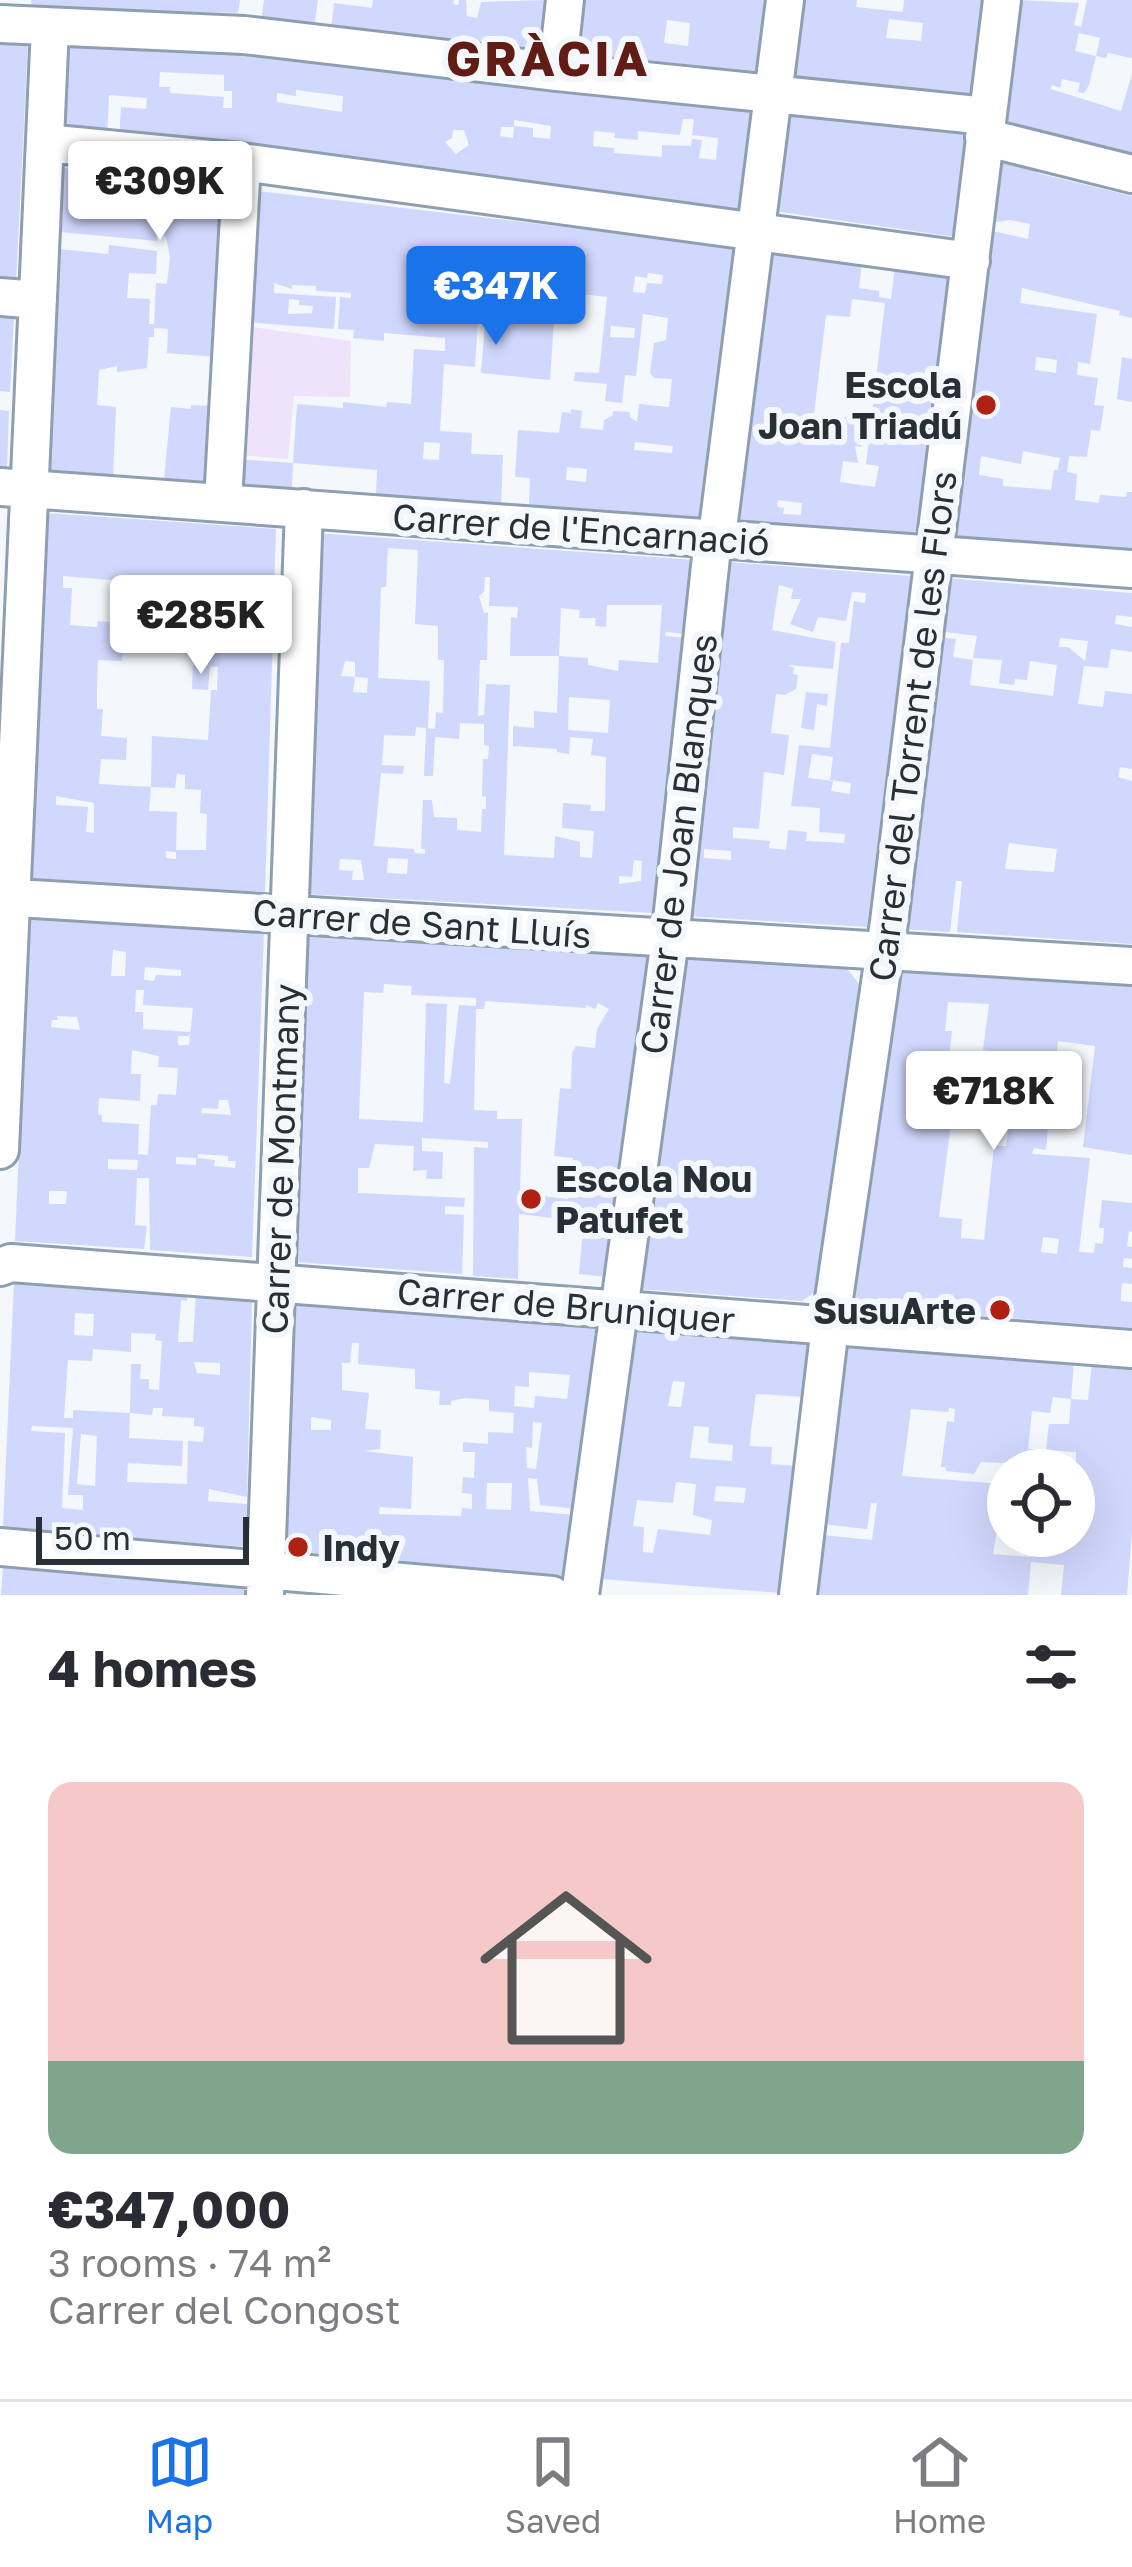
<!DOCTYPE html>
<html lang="en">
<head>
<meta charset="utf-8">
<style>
  :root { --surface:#fff; --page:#f2f2f3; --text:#2b2b33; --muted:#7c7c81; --line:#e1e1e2; --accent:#1a73e8 }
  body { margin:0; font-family:"Golos Text",sans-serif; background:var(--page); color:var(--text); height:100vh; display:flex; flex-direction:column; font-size:45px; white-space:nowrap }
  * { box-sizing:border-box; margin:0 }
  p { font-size:39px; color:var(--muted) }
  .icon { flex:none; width:66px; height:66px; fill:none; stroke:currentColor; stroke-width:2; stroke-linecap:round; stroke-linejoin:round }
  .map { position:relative; height:1595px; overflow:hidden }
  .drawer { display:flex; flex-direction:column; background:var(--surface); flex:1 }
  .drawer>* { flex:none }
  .controls { position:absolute; left:987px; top:1449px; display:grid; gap:24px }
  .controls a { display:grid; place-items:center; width:108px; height:108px; border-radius:50%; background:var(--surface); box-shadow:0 12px 48px #0002; font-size:60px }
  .scale { position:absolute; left:36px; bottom:30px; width:213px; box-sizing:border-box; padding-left:12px; border:6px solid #282f36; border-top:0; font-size:33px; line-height:42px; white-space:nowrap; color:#282f36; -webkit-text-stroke:9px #f4f7fb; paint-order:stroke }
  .price { position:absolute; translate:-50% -102px; padding:0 27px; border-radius:12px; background:#fff; color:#222; font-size:39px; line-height:78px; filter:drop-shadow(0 3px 6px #0008) }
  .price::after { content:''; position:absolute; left:50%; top:72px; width:36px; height:27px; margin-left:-18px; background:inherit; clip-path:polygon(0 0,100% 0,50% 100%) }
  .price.selected { background:var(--accent); color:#fff }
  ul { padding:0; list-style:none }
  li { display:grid; align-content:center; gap:24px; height:636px; padding:0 48px }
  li+li { border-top:3px solid var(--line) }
  li span { display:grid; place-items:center; height:372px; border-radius:24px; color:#555 }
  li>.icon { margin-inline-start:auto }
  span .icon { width:216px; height:216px; fill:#fffc; stroke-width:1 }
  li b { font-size:51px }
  h2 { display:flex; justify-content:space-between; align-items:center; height:144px; padding:0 48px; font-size:51px }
  .menu { display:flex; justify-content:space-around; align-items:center; height:168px; border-top:3px solid var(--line); background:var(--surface); font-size:33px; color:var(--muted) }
  .menu a { display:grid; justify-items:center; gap:6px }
  .menu .selected { color:var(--accent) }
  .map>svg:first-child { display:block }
</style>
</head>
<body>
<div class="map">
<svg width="1132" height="1595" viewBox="0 0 1132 1595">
  <rect width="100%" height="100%" fill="#f4f7fb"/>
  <path fill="#eee3fb" d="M246,326L351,341L350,397L294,396L288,459L240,455Z"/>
  <path fill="#d1d8fd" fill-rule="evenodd" d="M31,0H240L238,13L32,7Z
    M264,0H318L314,28L261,22Z
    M373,0H454L453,4L458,5L459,0H466L467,16L477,18L481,2L547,0L540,55L331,30L334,3L372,8Z
    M580,0H765L755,80L573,59ZM667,20L690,23L688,46L664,43Z
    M798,0H857L856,7L903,12L904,0H984L972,97L906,89L905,98L786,84ZM889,19L923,23L921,41L886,38Z
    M1016,0L1079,3L1074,25L1081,27L1087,0H1132V58L1108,53L1106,58L1096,56L1100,38L1079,33L1075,51L1096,56L1089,85L1084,93L1078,92L1080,83L1062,79L1060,88L1052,85L1051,89L1121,111L1132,74V161L1000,130Z
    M0,40L28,41L16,283L0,282Z
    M69,42L264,47L753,105L739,214L119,141L121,107L146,109L147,98L109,95L107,140L65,135ZM160,72L224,75V91H232V108H223L224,97L170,93V87H159ZM296,90L343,96L342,112L277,102V93L296,96ZM683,119H694L692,135L718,138L716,160L699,158L702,140L692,139L691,146L662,145V157L614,153V148L593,146L594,131L615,133L614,138L638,140V131L680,135ZM514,120L551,126L550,139L533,137V128L514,126L513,138L500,136L501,127H514ZM453,130H464L469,145L456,154L445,142L452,138Z
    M781,102L971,127L956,237L766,210Z
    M997,154L1038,164L1037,173L1132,196V318L1119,315L1120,311L1022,288L1020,303L1097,314L1090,364L1078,362L1077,375L1098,378L1094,405L1104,406L1100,431L1091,430L1087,457L1069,456L1067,472L1077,474L1075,500L1099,503L1100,495L1126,497L1127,492H1132V552L949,538L988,230L1028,239L1030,224L1010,220L989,223ZM1036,357L1057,360L1056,373L1035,370ZM1023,451L1060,458L1058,470H1054L1051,490L1003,486V479L979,475L981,456L1021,464Z
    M63,168L225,186L216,357L167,353L168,329L154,328L156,283L167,284L170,258L166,236L157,235V241L60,232Z
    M250,190L735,247L701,519L529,506L530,478L515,477L518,430L559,433L562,412L571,413V409L582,411L580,428L603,430L604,420L612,416L613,411L630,412V417L637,422L639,404L669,407L672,379L654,378L650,373L654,343L666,340L668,318L643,314L636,376L625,375L622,403L605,401L607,384L574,381L575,372L599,373L607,297L556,291L550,380L481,373L485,323L478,321L475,367L444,364L440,431L472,433L471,454L503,455L501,504L376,495L377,470L293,463L292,488L234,485L235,459L293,463L297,404L343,408V402L386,407L387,402L411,404L414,349L445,351V338L384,333V341L353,338L354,330L338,329L340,297L351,298V293L316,291V286L292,285V289L274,283V293L336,297L334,329L243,322ZM507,246L518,250L517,262L510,260L508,280L502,278ZM648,273L663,275L662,284L647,283L645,293L633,292L635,276L647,278ZM289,299L299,300V305L313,306L312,313L288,314ZM611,326L635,328L634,338L610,337ZM424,442L440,443L439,460L423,459ZM635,442L673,446L672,453L634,450ZM567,467L587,469L586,482L566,480Z
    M109,245L157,251L156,274L129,273L127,298L150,299L149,324H154V337H149L147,368L117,372V366L99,370L97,405L116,407L113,477L48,472L59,249L108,254Z
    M767,251L862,262L859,288L879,291V297L891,299L895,266L949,273L916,536L734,522ZM852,299L885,303L866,464L879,466L875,487L840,482L843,461L858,463L855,446L861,447L864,419L814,414L826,315L850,317ZM778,500L802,503L801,515L783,514L784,508L777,507Z
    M0,315L14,317L10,392L0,391Z
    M1122,357L1132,359V402L1117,399Z
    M191,405L214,406L209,483L164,480L171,407L191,409Z
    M0,410L9,411L7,468H0Z
    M46,513L276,529L274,587L213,578V599L182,597L181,620L155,619V610L126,608L127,586L135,587V582L63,576V588H72L70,625L97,627L98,621L126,623L122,661L98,660L97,685V709H103L101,736L127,738L126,760L101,759L99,784L151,787L149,811L177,812L176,852L166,851V858L176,859V850H206L207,814L200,813L201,790L185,789V775L177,774L175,788L151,787L152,736L208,740L211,690H217L218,667L208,666V650L241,652L242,612L254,613V597L274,598L265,892L31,878ZM56,796L94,803V833L86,832L88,807L56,805Z
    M316,533L696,560L687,634L666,632L665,636L686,638L653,913L306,894ZM388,548L418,550L415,624L438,626V660H444L443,713L436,712L435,729L426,728L424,776H433L435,737L459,739L460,723L484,724V745L489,746L488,759H483L482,796L486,797V809H482L481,832L457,830V818L434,817L432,800H423L421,849H425V854L414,853V849L374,846L381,773L403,774L404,766L382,765L384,735L415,736L416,727L428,728L430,681L378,678L381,587H386ZM485,577H490L489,606L518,607L517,618L511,617L510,656H559L561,608L580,610L579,618H596L595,626L606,627L607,605H662L658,663L619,660L618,671L588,665V658L559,656L557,713L534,711V728L513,726V746L557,749V752L569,754L570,737L593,739L591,755L606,757L605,811H590L591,805L563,803L562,828L594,831L592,858L580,857V842L555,836L554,858L504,855L510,685L486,684L484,715L478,716L480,660H487L488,613H484L479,596L484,592ZM345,661L355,662V677L368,678L367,693L353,692L355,677L341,676ZM569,697L610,700L608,733L568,730ZM388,858L408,859L407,874L387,873ZM340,859L361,860L364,880H352L353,871L339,870ZM634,860L642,861L641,881L619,884V876L632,877Z
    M729,562L911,576L867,927L685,916ZM779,585L793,589L791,599H801L790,624L813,632L818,617L846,621L852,592L866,593L865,603L854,601L849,643H841L830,748L799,745L791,806L820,808L819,832L845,834L844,843L806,841L807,832L788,830L786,850L769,848L770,841L733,838V827L759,829L764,772L784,775L789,735L771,733L776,694L785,695L796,689L798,675L793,674L794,668L789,665L833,669L836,642L772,630ZM812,754L833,757L830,780L851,783L850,794L831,791L833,781L808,778ZM704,849L731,851V860L704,858Z
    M944,578L1132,593V617L1116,615L1115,624L1132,627V652L1111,649L1108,668L1084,666L1078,704L1103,707L1105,691L1132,694V769L1120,767L1118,777L1132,781V944L957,932L962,881H956L950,932L899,929L936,637L956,639L953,657L973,660L970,685L1053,696L1057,665L1030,661L1027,680L1015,679L1014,685L999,683L1002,660L973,658L977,636L937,631ZM1060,638L1088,641L1085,661L1068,647H1059ZM1009,843L1057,849L1054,872L1005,869Z
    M193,665L210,666L208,690L192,689Z
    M806,692L828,694L827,706L817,704L814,730L801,728Z
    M29,919L264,932L252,1257L150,1250L149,1178H137L135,1225L147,1226L144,1249L15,1241ZM113,950L126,952L125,976H111ZM145,967L181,970V976L156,975L154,981L144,980ZM136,990H144L143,1005L193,1008L189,1045H178V1036H189L190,1032L143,1029V1012H135ZM57,1016L77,1017L80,1030L51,1027L52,1020H58ZM132,1050L159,1056L158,1067L178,1068L176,1095L158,1094L157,1105H151L148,1155L138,1154L139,1124L102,1122V1115L98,1114L99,1098L140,1101L141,1074H131ZM219,1100H228L231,1115L201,1113L202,1108L218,1109ZM198,1154L228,1156V1161H236L235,1168L214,1166L215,1160L196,1158V1165L176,1164V1157L198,1158ZM108,1159L138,1160L137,1170L108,1169ZM49,1191H67L66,1204H49Z
    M304,935L648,954L607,1277L579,1274L583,1230L552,1226V1218L519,1214L518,1279L473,1276L474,1147L488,1148V1142L422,1138V1151L443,1152L442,1179H426L427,1170L413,1171L414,1146L375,1144L369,1168H358V1193L465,1198L464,1207L445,1206V1214L464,1215L462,1274L295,1262ZM384,984L412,986L411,995L476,998V1006L459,1005L450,1084L444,1083L447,1004L426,1003L423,1122L359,1119L364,992L383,993ZM485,1001L586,1008V1005L595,1009L598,1003L609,1009L597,1029L595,1048L576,1046L572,1053L571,1089L560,1088L554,1156L573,1158L568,1199L520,1193L522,1119H497V1111L474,1110L476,1009H484Z
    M680,956L846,967L859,984L819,1289L802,1301L638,1289Z
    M894,970L1132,984V1155L1083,1147L1095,1046L1058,1041L1053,1086L1030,1083L1027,1100L1050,1103L1046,1150L1034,1148L1032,1154L1090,1158L1079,1252L1094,1253L1095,1243L1103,1244L1104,1228H1099L1102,1200L1132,1203V1232L1129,1231L1127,1246L1132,1247V1259L1124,1258L1123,1267L1132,1268V1284L1122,1283L1121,1293V1301L1132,1302V1328L850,1305ZM948,1002L989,1004L983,1050L1020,1054L1006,1146H994L984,1240L961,1238L962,1219L939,1217L952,1115L975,1116L982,1062L949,1059L952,1031H945ZM1043,1237L1059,1239L1057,1254L1041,1252Z
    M14,1282L188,1294L187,1301L181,1300L178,1342H193L196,1294L252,1301L247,1497L209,1489L208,1501L247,1504L246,1547L3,1527ZM75,1313L94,1314L93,1336L74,1335ZM131,1333L156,1334L155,1340L162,1341L159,1390L149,1389V1379H140L141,1364H131L130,1413L152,1415L153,1408H163L162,1416L194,1418V1426L204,1427L203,1442L188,1441L187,1484L127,1482L128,1463L182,1466L183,1441L129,1438L130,1413L73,1410V1418H64L68,1360L92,1361L93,1349L131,1352ZM194,1362L220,1363V1375L197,1373ZM32,1426L73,1428L68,1495H83V1510L62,1508L65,1433L31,1431ZM81,1434L97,1436L95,1486L77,1484Z
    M294,1304L601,1327L577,1509L540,1505L537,1479L528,1478L530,1511L577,1515L568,1576L285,1550ZM352,1343H359L358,1364L415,1369V1389L440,1391L439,1405H451V1401L465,1398L489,1400V1411L514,1413L513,1433L488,1432V1444L463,1442V1452H475L474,1478L463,1477L462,1493L472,1494V1509L462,1508L461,1516L379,1514L380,1507L411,1509L413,1457L364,1451L380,1449L381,1430L365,1429L369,1393L342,1390V1363H350ZM529,1372L570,1375L567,1399L535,1396L534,1408L514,1406L515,1386L529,1387ZM311,1417L331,1420V1430H311ZM533,1422L542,1423L536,1469L527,1468L526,1447L532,1448ZM487,1483H512L511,1510L486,1509Z
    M633,1329L812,1343L805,1397L756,1394L751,1430L750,1446L772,1447L771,1464L796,1466L780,1593L602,1579ZM673,1381L685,1382L681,1407L668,1406ZM694,1426L709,1427L708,1443L733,1445L732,1461L690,1458ZM676,1482L696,1484L693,1515L712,1520L710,1535L658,1529L653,1553L643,1552L644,1527L633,1526L637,1500L673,1503ZM716,1486L746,1488L744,1503L714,1501Z
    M845,1345L1074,1362L1071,1399L1053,1397L1050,1413L1032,1411L1028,1449L1046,1450L1045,1465L1058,1470H1008V1521L999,1520L993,1554L1031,1557L1033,1536H1074L1076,1452L1046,1450L1049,1424H1069L1071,1399L1088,1400L1092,1364L1132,1367V1532L1127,1595H1061L1064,1565L1031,1562L1028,1595H814L822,1535L872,1540L877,1503H871L867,1529L822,1524ZM949,1408L955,1409L954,1422L947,1421L941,1467H946V1471L974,1474L981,1462L1006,1463L1002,1484L902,1476L911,1409L948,1412Z
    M3,1568L245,1588V1595H1Z"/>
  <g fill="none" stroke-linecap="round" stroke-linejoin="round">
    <g stroke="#8e9faf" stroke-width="42">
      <path id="minor" d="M0,24L244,35L557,72L987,116
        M557,72L565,0
        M984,137L1132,174
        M45,143L242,162L971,261
        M0,297L38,300
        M0,487L1132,569
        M223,502L242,162
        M0,897L1132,966
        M0,1150L50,27
        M0,1267L11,1263L1132,1349
        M0,1547L552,1595
        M265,1595L304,508
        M580,1595L670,939L711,557L719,521L785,0
        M798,1595L830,1326L889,922L1002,0"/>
    </g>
    <use href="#minor" stroke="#fff" stroke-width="36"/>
  </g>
  <g fill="#af2113" stroke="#f4f7fb" stroke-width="4.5">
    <circle cx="986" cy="405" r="12"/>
    <circle cx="531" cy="1199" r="12"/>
    <circle cx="1000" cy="1310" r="12"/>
    <circle cx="298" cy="1547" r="12"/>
  </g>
  <g text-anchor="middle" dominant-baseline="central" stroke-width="12" stroke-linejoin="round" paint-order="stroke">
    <g font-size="36" font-weight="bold" fill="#282f36" stroke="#f4f7fb" text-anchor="end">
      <text x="962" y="384">Escola<tspan x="962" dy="41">Joan Triadú</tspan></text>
      <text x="555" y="1178" text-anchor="start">Escola Nou<tspan x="555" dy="41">Patufet</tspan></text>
      <text x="976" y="1310">SusuArte</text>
      <text x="322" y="1547" text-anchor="start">Indy</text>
    </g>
    <g font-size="36" fill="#282f36" stroke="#f4f7fb">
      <text transform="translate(581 529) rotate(4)">Carrer de l'Encarnació</text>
      <text transform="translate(912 726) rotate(-83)">Carrer del Torrent de les Flors</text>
      <text transform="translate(678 844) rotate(-83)">Carrer de Joan Blanques</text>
      <text transform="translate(422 923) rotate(4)">Carrer de Sant Lluís</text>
      <text transform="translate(280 1159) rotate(-88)">Carrer de Montmany</text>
      <text transform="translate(566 1305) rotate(5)">Carrer de Bruniquer</text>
    </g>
    <g font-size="48" font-weight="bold" letter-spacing="3" fill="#611d15" stroke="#f4f7fb">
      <text x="548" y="58">GRÀCIA</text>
    </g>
  </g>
</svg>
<div class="controls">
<a><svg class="icon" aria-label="locate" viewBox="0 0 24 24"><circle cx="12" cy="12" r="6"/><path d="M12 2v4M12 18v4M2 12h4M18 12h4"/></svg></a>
</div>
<div class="scale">50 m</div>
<b class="price" style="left:160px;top:243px">€309K</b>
<b class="price selected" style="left:496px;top:348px">€347K</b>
<b class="price" style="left:201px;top:677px">€285K</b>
<b class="price" style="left:994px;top:1153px">€718K</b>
</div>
<section class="drawer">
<h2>4 homes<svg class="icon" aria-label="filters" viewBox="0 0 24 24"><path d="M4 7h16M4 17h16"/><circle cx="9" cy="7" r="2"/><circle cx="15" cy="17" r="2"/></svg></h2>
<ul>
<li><span style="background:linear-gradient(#f6c9c9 75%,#7fa58c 0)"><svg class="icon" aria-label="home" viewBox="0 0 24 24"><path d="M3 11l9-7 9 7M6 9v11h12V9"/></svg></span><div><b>€347,000</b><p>3 rooms · 74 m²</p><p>Carrer del Congost</p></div></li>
</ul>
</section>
<nav class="menu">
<a class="selected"><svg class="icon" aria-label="map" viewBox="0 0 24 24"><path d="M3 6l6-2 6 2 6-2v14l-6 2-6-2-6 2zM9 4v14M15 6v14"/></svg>Map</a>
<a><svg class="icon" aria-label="saved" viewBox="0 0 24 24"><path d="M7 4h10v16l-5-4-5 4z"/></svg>Saved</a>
<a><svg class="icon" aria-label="home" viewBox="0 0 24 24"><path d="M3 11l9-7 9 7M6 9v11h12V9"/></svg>Home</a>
</nav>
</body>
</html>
